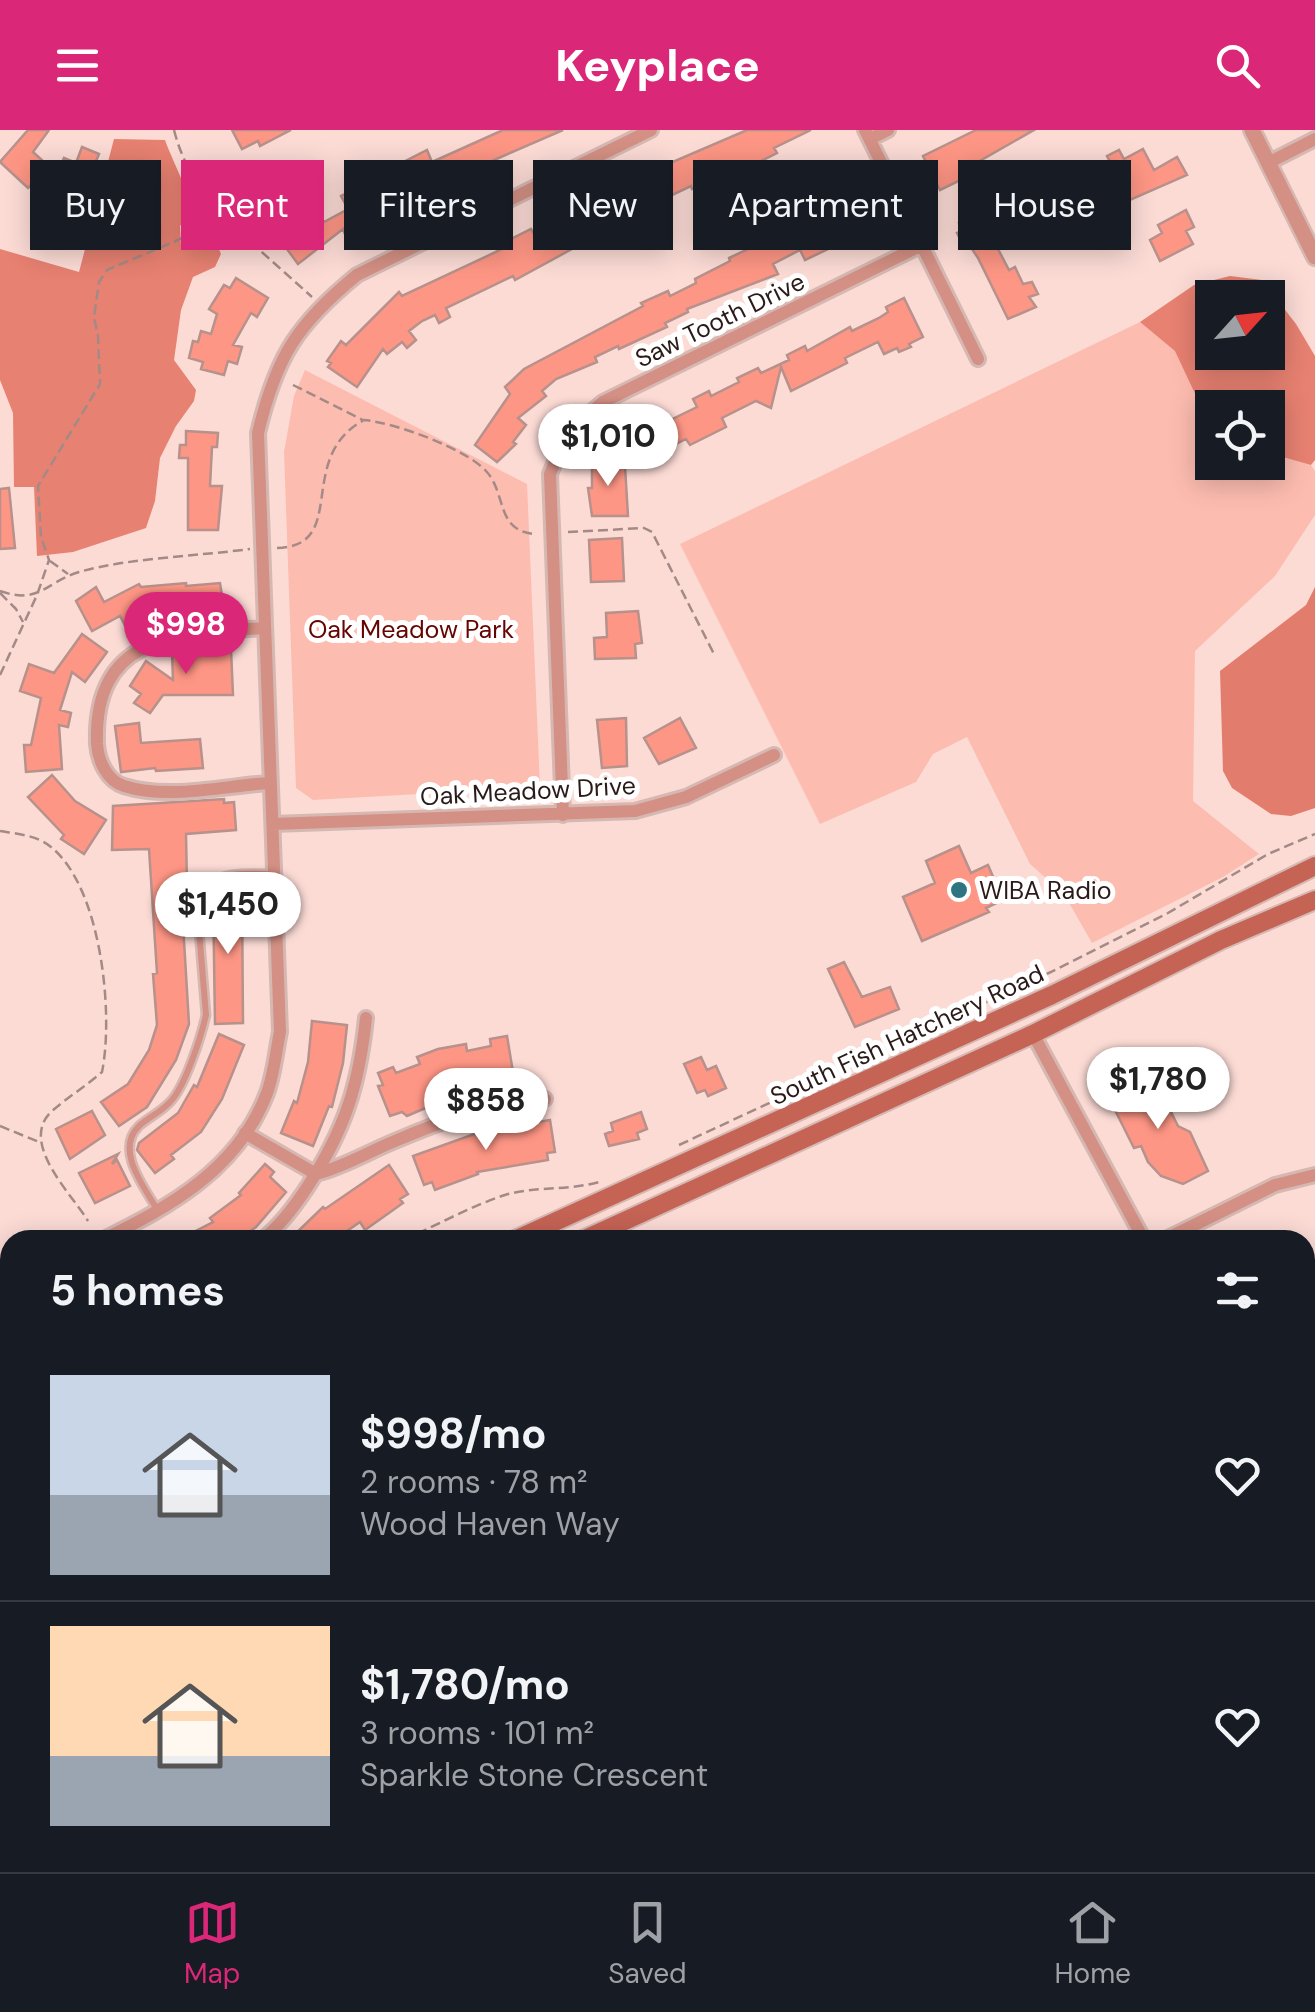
<!DOCTYPE html>
<html lang="en">
<head>
<meta charset="utf-8">
<style>
  :root { --surface:#171b24; --page:#242831; --text:#f1f3f6; --muted:#9ea1a6; --line:#363941; --accent:#db2777 }
  body { margin:0; font-family:"DM Sans",sans-serif; background:var(--page); color:var(--text); height:100vh; display:flex; flex-direction:column; font-size:38px; white-space:nowrap }
  * { box-sizing:border-box; margin:0 }
  p { font-size:32px; color:var(--muted) }
  .icon { flex:none; width:55px; height:55px; fill:none; stroke:currentColor; stroke-width:2; stroke-linecap:round; stroke-linejoin:round }
  .map { position:relative; flex:1; overflow:hidden }
  .panel { position:absolute; left:0px; top:1100px; width:1315px; height:642px; display:flex; flex-direction:column; background:var(--surface); border-radius:30px 30px 0 0; box-shadow:0 5px 25px #0003 }
  .panel>* { flex:none }
  .banner { position:absolute; left:30px; top:30px; width:1255px; height:90px; display:flex; gap:20px }
  .needle { width:65px; rotate:63deg }
  .buttons { position:absolute; left:1195px; top:150px; display:grid; gap:20px }
  .buttons a { display:grid; place-items:center; width:90px; height:90px; border-radius:0px; background:var(--surface); box-shadow:0 5px 25px #0003; font-size:50px }
  .price { position:absolute; translate:-50% -85px; padding:0 22px; border-radius:35px; background:#fff; color:#222; font-size:32px; line-height:65px; filter:drop-shadow(0 2px 5px #0008) }
  .price::after { content:''; position:absolute; left:50%; top:60px; width:30px; height:22px; margin-left:-15px; background:inherit; clip-path:polygon(0 0,100% 0,50% 100%) }
  .price.current { background:var(--accent); color:#fff }
  ul { padding:0; list-style:none }
  li { display:flex; align-items:center; gap:30px; height:250px; padding:0 50px }
  li+li { border-top:2px solid var(--line) }
  li span { display:grid; place-items:center; flex:none; width:280px; height:200px; border-radius:0px; color:#555 }
  li>.icon { margin-inline-start:auto }
  span .icon { width:120px; height:120px; fill:#fffc; stroke-width:1 }
  li b { font-size:42px }
  h2 { display:flex; justify-content:space-between; align-items:center; height:120px; padding:0 50px; font-size:42px }
  .tag { padding:0 35px; border-radius:0px; background:var(--surface); box-shadow:0 5px 25px #0003; font-size:35px; line-height:90px }
  .tag.current { background:var(--accent); color:#fff }
  header { display:flex; justify-content:space-between; align-items:center; height:130px; padding:0 50px; background:var(--accent); color:#fff; font-size:45px; font-weight:800 }
  .tab-bar { display:flex; justify-content:space-around; align-items:center; height:140px; border-top:2px solid var(--line); background:var(--surface); font-size:28px; color:var(--muted) }
  .tab-bar a { display:grid; justify-items:center; gap:5px }
  .tab-bar .current { color:var(--accent) }
  .map>svg:first-child { display:block }
</style>
</head>
<body>
<header><svg class="icon" aria-label="menu" viewBox="0 0 24 24"><path d="M4 6h16M4 12h16M4 18h16"/></svg>Keyplace<svg class="icon" aria-label="search" viewBox="0 0 24 24"><circle cx="10" cy="10" r="6"/><path d="M15 15l6 6"/></svg></header>
<div class="map">
<svg width="1315" height="1742" viewBox="0 0 1315 1742">
  <rect width="100%" height="100%" fill="#fcdbd5"/>
  <path fill="#fdbcb0" d="M1140,192L1176,221L1197,268L1212,282V332H1268V323L1311,335L1315,341V385L1275,446L1195,521L1193,671L1259,724L1223,747L1092,813L1064,764L1030,734L967,607L933,624L916,652L820,694L680,414Z
    M305,240L527,354L540,657L313,670L296,658L284,322L294,266Z"/>
  <path fill="#e78171" fill-rule="evenodd" d="M114,9L165,10C170,26 193,68 190,82C188,87 184,91 180,96L181,116L212,102L221,124L215,137L193,147L181,180L174,230L196,260L194,271L176,296L160,328L155,371L146,398L73,422L37,426L34,357H14L13,283L0,250V119L79,142Z
    M1230,146L1262,150L1296,194L1315,226V330L1311,335L1268,323V278H1212V282L1197,268L1175,221L1140,192L1194,155ZM1212,168H1268V222H1212Z"/>
  <path fill="#e27d6d" d="M1315,457V678L1291,686L1271,684L1232,658L1223,641L1220,541L1306,475Z"/>
  <path fill="#fe9685" stroke="#b7918b" stroke-width="2.5" d="M28,0H49L33,22L57,44L64,28L76,33L82,17L99,24L81,68L67,62L64,68L32,54L28,58L0,32Z
    M232,0H291L260,16L258,11L242,19Z
    M503,0H563L494,30L496,35L477,44L475,39L435,59L437,62L422,69L420,66L345,104L343,99L298,134L281,111L305,92L303,88L314,79L324,92L348,79L341,66L353,60L356,65L386,49L382,43L427,20L432,32Z
    M747,0H811L774,18L777,23L742,41L739,36L710,51L714,59L703,65L698,56L692,59L691,56L636,82L640,91L607,105L605,101L515,150L513,146L446,178L450,187L439,193L435,185L422,191L409,201L416,210L407,218L402,212L387,224L383,219L357,257L328,237L331,233L327,231L341,211L346,215L399,162L402,166L500,120L513,108L531,99L534,104L567,88L564,84L578,77L582,84L609,70L606,65L623,57L625,60L670,33Z
    M976,0H1034L964,40L967,47L940,60L923,26Z
    M1143,19L1154,40L1177,27L1187,45L1130,70L1107,26L1119,20L1124,29Z
    M847,63L866,101L805,130L800,120L773,134L778,144L687,179L688,182L665,193L667,197L619,219L618,216L595,227L597,232L556,249L542,261L546,266L518,288L526,295L513,312L516,314L497,332L475,315L510,264L505,257L524,239L643,176L641,173L668,161L670,166L696,153L695,149L730,131L729,128L775,106L773,102Z
    M987,80L1005,116L998,119L1009,140L1015,137L1023,154L1032,152L1038,164L1029,167L1036,177L1008,189L978,128L970,116L965,118L957,103L962,101L959,93Z
    M1186,80L1194,97L1186,101L1193,114L1160,131L1150,110L1162,103L1158,95Z
    M236,148L268,168L257,187L251,183L233,215L242,217L237,234L228,231L224,245L201,239L203,232L189,228L193,211L198,212L201,201L211,204L217,184L209,179L224,155L230,158Z
    M904,168L923,207L909,214L911,217L899,222L897,218L884,224L878,212L845,228L847,233L791,261L781,237L771,278L756,271L722,288L726,297L690,315L686,309L640,332L626,304L661,287L664,293L697,277L693,269L709,261L711,266L739,252L737,248L758,238L761,243L789,230L787,225L805,216L807,221L850,197L852,201L879,188L888,182L886,177Z
    M186,301L218,303L217,317H212L210,356H222L218,400H188V328H179L180,315H186Z
    M598,324H611V336H625L628,386H592L588,358H592V335H598Z
    M9,358L15,418L0,419V359Z
    M622,408L624,451L591,452L589,410Z
    M186,453V456L220,453L225,483L178,487L179,491L159,493L158,486L128,501L120,486L92,501L76,471L96,457L104,472L139,454L141,457Z
    M638,481L642,513L635,514L636,528L595,529L594,508L607,507L606,483Z
    M82,504L107,522L85,552L72,542L60,580L71,583L68,597L59,595L62,639L26,642L24,615H31L41,568L20,561L29,534L54,543Z
    M175,519H231L233,565H163L150,583L134,573L141,564L130,556L146,531L173,550L172,522Z
    M626,588L627,636L602,638L597,590Z
    M680,588L696,618L659,634L644,608Z
    M139,593L141,613L200,609L203,638L156,641L155,638L121,642L115,596Z
    M52,645L75,671L106,690L84,724L61,709L64,705L28,667Z
    M224,669V673L234,672L236,700L186,704L187,754H183L187,793L183,794L189,894L176,930L147,977L119,996L101,972L128,954L149,920L157,895L153,844L157,843L149,719L112,720L113,676Z
    M959,716L971,743L988,735L1003,770L986,778L989,782L922,811L903,767L935,753L926,731Z
    M242,761L243,893L215,894L213,762Z
    M844,832L862,867L890,857L899,879L855,897L828,839Z
    M312,891L347,895L343,933L332,977L329,976L313,1016L281,1003L294,971L297,973L308,932Z
    M219,904L244,915L222,969L201,1002L171,1025L174,1029L155,1043L137,1020L139,1013L178,983L194,955L197,957Z
    M507,906L514,948L504,950L503,959L470,965L464,956L439,966L437,973L407,986L402,982L390,986L378,956L383,955L378,943L393,937L396,943L420,934L417,927L438,919L466,914L467,921L491,916L490,909Z
    M701,927L707,940L716,936L726,958L708,966L705,960L697,963L684,934Z
    M1153,946L1178,996L1190,1002L1208,1041L1183,1054L1161,1046L1148,1032L1141,1016L1134,1018L1109,968Z
    M92,981L105,1005L70,1029L56,999Z
    M641,982L647,999L637,1003L639,1009L609,1016L605,1004L613,1001L611,993Z
    M550,990L555,1022L547,1023L548,1030L477,1042L478,1044L435,1060L432,1052L424,1055L413,1026L480,1002Z
    M118,1024L112,1034L117,1030L130,1056L95,1073L79,1043Z
    M265,1034L274,1042L270,1047L286,1062L256,1097L239,1110H178L213,1092L210,1088L241,1065L239,1063Z
    M389,1035L408,1064L400,1069L403,1073L365,1100L360,1092L334,1110H289L323,1077L325,1079Z"/>
  <g fill="none" stroke-linecap="round" stroke-linejoin="round">
    <g stroke="#d6b8b3" stroke-width="11">
      <path id="service" d="M158,1081C145,1058 114,1020 139,996C149,987 161,982 170,972C185,957 201,907 206,885L197,776C205,739 243,744 273,744"/>
    </g>
    <g stroke="#d6b8b3" stroke-width="18">
      <path id="minor" d="M865,0L978,229
        M870,9L888,0
        M1268,33L1315,9
        M264,498C180,504 93,502 97,614C98,630 107,651 124,656C168,670 223,656 269,653
        M563,685L550,344C562,312 577,293 603,272L922,115
        M273,694L635,681L686,667L774,625
        M1033,904L1144,1110
        M245,1003L316,1044C344,1037 368,1022 395,1011C444,990 492,973 545,969
        M102,1110C171,1076 238,1039 267,963C274,944 276,921 280,902L258,303C276,227 297,194 357,145L651,0
        M262,1110C281,1095 295,1076 308,1056C345,999 359,955 366,888
        M1164,1110L1275,1055L1315,1045
        M0,1159L10,1154
        M1305,1243L1315,1238
        M1305,1402L1315,1421
        M620,1732L638,1742
        M925,1732L937,1742
        M1256,1732L1270,1742
        M497,1742L508,1732
        M906,1742L923,1732
        M949,1742L962,1732"/>
    </g>
    <g stroke="#d6b8b3" stroke-width="20">
      <path id="tertiary" d="M1252,0L1315,127
        M363,1732L368,1742
        M394,1732L399,1742"/>
    </g>
    <g stroke="#d6b8b3" stroke-width="22">
      <path id="secondary" d="M515,1110L1052,865L1315,736
        M583,1110L1033,904L1221,810L1315,770
        M0,1349L10,1344
        M0,1383L10,1378"/>
    </g>
    <path stroke="#a38a86" stroke-width="2.5" stroke-dasharray="10 5" stroke-linecap="butt" d="M217,82L312,167
      M293,255L363,290
      M568,402L644,398L652,402L715,526
      M277,418C350,416 294,328 364,290C395,293 465,318 486,341C507,363 495,401 535,404
      M50,431L68,444
      M0,461C39,475 46,452 79,442C128,428 198,426 250,419
      M0,463L16,479L23,492
      M0,545L37,465L49,430L41,407L38,356L100,254L98,206L94,187L99,152L107,140L178,110L206,95L216,81C197,54 182,32 174,0
      M0,701C17,704 37,705 51,717C101,757 114,883 102,942C86,956 68,967 52,981C18,1012 71,1063 88,1091
      M0,996L39,1012
      M679,1015L1051,842L1168,783L1268,724L1315,704
      M404,1110C437,1095 471,1076 505,1065C535,1056 566,1061 599,1052
      M0,1308L10,1306
      M415,1732L419,1742"/>
    <use href="#service" stroke="#d49084" stroke-width="6"/>
    <use href="#minor" stroke="#d49084" stroke-width="12"/>
    <use href="#tertiary" stroke="#d49084" stroke-width="15"/>
    <use href="#secondary" stroke="#c56355" stroke-width="18"/>
  </g>
  <circle fill="#2e7581" stroke="#fff" stroke-width="4" cx="959" cy="760" r="10"/>
  <g text-anchor="middle" dominant-baseline="central" stroke-width="10" stroke-linejoin="round" paint-order="stroke">
    <g font-size="25" fill="#2a1b19" stroke="#fff">
      <text transform="translate(720 190) rotate(-26)">Saw Tooth Drive</text>
      <text transform="translate(528 661) rotate(-3)">Oak Meadow Drive</text>
      <text transform="translate(907 905) rotate(-25)">South Fish Hatchery Road</text>
    </g>
    <g font-size="25" fill="#650501" stroke="#fff">
      <text x="411" y="499">Oak Meadow Park</text>
    </g>
    <g font-size="25" fill="#2a1b19" stroke="#fff" text-anchor="start">
      <text x="979" y="760">WIBA Radio</text>
    </g>
  </g>
</svg>
<div class="buttons">
<a><svg class="needle" viewBox="-14 -14 28 28"><path d="M0-13l5 13h-10z" fill="#e53935"/><path d="M0 13l5-13h-10z" fill="#9ea1a6"/></svg></a>
<a><svg class="icon" aria-label="locate" viewBox="0 0 24 24"><circle cx="12" cy="12" r="6"/><path d="M12 2v4M12 18v4M2 12h4M18 12h4"/></svg></a>
</div>
<b class="price" style="left:608px;top:359px">$1,010</b>
<b class="price current" style="left:186px;top:547px">$998</b>
<b class="price" style="left:228px;top:827px">$1,450</b>
<b class="price" style="left:1158px;top:1002px">$1,780</b>
<b class="price" style="left:486px;top:1023px">$858</b>
<div class="banner">
<a class="tag">Buy</a>
<a class="tag current">Rent</a>
<a class="tag">Filters</a>
<a class="tag">New</a>
<a class="tag">Apartment</a>
<a class="tag">House</a>
</div>
<section class="panel">
<h2>5 homes<svg class="icon" aria-label="filters" viewBox="0 0 24 24"><path d="M4 7h16M4 17h16"/><circle cx="9" cy="7" r="2"/><circle cx="15" cy="17" r="2"/></svg></h2>
<ul>
<li><span style="background:linear-gradient(#c9d6e8 60%,#9aa5b1 0)"><svg class="icon" aria-label="home" viewBox="0 0 24 24"><path d="M3 11l9-7 9 7M6 9v11h12V9"/></svg></span><div><b>$998/mo</b><p>2 rooms · 78 m²</p><p>Wood Haven Way</p></div><svg class="icon" aria-label="heart" viewBox="0 0 24 24"><path d="M12 20l-8-8c-3-5 5-10 8-4 3-6 11-1 8 4z"/></svg></li>
<li><span style="background:linear-gradient(#ffd9b3 65%,#9aa5b1 0)"><svg class="icon" aria-label="home" viewBox="0 0 24 24"><path d="M3 11l9-7 9 7M6 9v11h12V9"/></svg></span><div><b>$1,780/mo</b><p>3 rooms · 101 m²</p><p>Sparkle Stone Crescent</p></div><svg class="icon" aria-label="heart" viewBox="0 0 24 24"><path d="M12 20l-8-8c-3-5 5-10 8-4 3-6 11-1 8 4z"/></svg></li>
</ul>
</section>
</div>
<nav class="tab-bar">
<a class="current"><svg class="icon" aria-label="map" viewBox="0 0 24 24"><path d="M3 6l6-2 6 2 6-2v14l-6 2-6-2-6 2zM9 4v14M15 6v14"/></svg>Map</a>
<a><svg class="icon" aria-label="saved" viewBox="0 0 24 24"><path d="M7 4h10v16l-5-4-5 4z"/></svg>Saved</a>
<a><svg class="icon" aria-label="home" viewBox="0 0 24 24"><path d="M3 11l9-7 9 7M6 9v11h12V9"/></svg>Home</a>
</nav>
</body>
</html>
